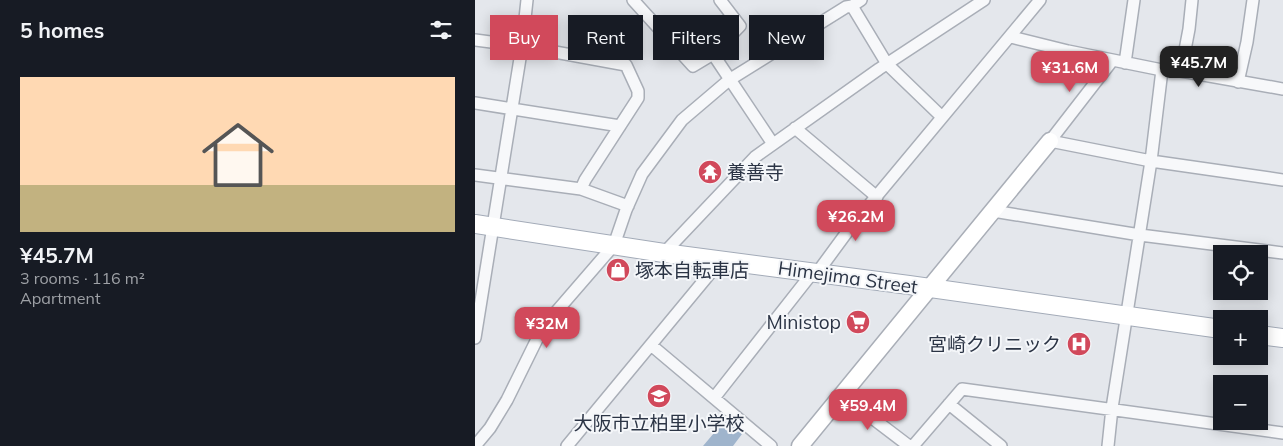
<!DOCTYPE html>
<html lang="en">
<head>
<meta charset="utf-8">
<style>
  :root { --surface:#171b24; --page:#20242c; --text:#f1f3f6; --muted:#9ea1a6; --accent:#d1495b }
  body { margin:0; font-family:Mulish,"Noto Sans JP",sans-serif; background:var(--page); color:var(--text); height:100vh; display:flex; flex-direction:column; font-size:19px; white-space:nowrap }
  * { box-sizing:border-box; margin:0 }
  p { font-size:16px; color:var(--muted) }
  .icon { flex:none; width:28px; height:28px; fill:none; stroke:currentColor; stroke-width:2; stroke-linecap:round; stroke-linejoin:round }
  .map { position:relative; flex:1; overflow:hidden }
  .side { display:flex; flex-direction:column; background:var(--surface); width:475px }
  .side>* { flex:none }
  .banner { position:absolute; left:15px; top:15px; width:475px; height:45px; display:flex; gap:10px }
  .fabs { position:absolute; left:738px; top:245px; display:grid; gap:10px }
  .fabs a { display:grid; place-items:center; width:55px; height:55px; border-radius:0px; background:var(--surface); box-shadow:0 2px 12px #0003; font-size:25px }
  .price { position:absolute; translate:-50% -42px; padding:0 11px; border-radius:10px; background:var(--accent); color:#fff; font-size:16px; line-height:32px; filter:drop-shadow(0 1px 2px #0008) }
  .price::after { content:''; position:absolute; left:50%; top:30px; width:15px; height:11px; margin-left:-8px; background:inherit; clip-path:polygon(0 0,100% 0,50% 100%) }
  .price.selected { background:#222; color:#fff }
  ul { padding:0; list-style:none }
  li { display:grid; align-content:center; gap:10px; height:265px; padding:0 20px }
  li span { display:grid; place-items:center; height:155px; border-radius:0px; color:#555 }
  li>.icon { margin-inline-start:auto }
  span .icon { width:90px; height:90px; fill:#fffc; stroke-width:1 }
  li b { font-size:21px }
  h2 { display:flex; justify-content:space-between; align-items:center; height:60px; padding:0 20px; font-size:21px }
  .chip { padding:0 18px; border-radius:0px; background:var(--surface); box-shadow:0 2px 12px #0003; font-size:18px; line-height:45px }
  .chip.selected { background:var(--accent); color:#fff }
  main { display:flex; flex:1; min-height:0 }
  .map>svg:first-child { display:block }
</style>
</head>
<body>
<main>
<section class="side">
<h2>5 homes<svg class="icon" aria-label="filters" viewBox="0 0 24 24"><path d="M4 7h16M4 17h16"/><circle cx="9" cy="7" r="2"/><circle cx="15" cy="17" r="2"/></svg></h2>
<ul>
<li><span style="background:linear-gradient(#ffd9b3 70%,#c2b280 0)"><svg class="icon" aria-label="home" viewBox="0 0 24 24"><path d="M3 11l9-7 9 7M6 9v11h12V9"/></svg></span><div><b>¥45.7M</b><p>3 rooms · 116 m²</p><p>Apartment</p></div></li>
</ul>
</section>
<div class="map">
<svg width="808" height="446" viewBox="0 0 808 446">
  <rect width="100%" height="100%" fill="#e4e7ec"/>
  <path fill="#9fb4cc" d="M250,420L267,434L258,446H228Z"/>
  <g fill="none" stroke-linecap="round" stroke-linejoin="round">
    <g stroke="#a9aeb7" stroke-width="14">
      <path id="street" d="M158,0L218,66L238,54L265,26L245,0
        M377,6L412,64L467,117
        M536,37L593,51L687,70L706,71L808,89
        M0,40L47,46L151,65L163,91V98L110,180L106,189
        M238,54L298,144
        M637,61L575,141L676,161L808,180
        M650,63L659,0
        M706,71L714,29L717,0
        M763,82L772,42L778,0
        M0,103L145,126
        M320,128L402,197
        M0,175L106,189L153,206
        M518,211L665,235L808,253
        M189,253L280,157L404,69L509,0
        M342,273L375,228L565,0
        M0,338L47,46L52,0
        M176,345L296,446
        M367,395L434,446
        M239,398L338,272
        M474,404L526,446
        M0,446L15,428L32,400L68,327L139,245L151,210L167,174L207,120L254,80L371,7L377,6L386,0
        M92,446L246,260
        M438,446L487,389L808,433
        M633,446L637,408L676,161L687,70"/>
    </g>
    <g stroke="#a9aeb7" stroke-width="19">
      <path id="secondary" d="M325,446L575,141"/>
    </g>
    <g stroke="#a3abb8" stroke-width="20">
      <path id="primary" d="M0,224L189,253L434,285L746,329
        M784,335L808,338"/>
    </g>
    <use href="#street" stroke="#f7f8fa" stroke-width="11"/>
    <use href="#secondary" stroke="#fff" stroke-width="16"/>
    <use href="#primary" stroke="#fff" stroke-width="18"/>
  </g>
  <defs>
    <g id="temple-disc" transform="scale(1.25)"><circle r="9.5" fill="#d1495b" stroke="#f4f6f9"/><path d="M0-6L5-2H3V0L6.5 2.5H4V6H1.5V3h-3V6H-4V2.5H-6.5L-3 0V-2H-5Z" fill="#fff"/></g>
    <g id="shop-disc" transform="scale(1.25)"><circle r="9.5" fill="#d1495b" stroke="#f4f6f9"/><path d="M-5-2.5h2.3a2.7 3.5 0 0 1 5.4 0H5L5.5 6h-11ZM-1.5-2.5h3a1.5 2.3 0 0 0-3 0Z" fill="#fff"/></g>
    <g id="supermarket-disc" transform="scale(1.25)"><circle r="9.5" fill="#d1495b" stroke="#f4f6f9"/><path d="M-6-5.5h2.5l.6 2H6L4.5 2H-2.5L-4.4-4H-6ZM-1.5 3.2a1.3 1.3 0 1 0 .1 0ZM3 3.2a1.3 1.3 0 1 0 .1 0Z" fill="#fff"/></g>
    <g id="hospital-disc" transform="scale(1.25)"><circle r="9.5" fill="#d1495b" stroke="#f4f6f9"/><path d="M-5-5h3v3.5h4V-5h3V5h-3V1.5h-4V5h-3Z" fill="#fff"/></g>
    <g id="school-disc" transform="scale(1.25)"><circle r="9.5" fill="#d1495b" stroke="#f4f6f9"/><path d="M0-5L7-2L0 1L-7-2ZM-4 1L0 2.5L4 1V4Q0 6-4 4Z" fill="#fff"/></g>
  </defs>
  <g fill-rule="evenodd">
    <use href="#temple-disc" x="235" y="172"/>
    <use href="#shop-disc" x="143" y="270"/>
    <use href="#supermarket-disc" x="383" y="322"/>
    <use href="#hospital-disc" x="604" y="344"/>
    <use href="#school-disc" x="184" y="396"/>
  </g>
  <g text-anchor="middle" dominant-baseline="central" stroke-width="4" stroke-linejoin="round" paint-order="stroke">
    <g font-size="19" fill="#2b3445" stroke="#f4f6f9" text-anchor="start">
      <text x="252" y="172">養善寺</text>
      <text x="160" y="270">塚本自転車店</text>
      <text x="366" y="322" text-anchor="end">Ministop</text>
      <text x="586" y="344" text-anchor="end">宮崎クリニック</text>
      <text x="184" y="423" text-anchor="middle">大阪市立柏里小学校</text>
    </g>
    <g font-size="19" fill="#2b3445" stroke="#f4f6f9">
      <text transform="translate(373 277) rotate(8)">Himejima Street</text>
    </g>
  </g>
</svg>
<div class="fabs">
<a><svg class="icon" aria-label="locate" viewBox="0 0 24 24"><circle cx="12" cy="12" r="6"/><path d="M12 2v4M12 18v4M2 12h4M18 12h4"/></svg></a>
<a>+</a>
<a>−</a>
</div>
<b class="price selected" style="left:724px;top:88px">¥45.7M</b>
<b class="price" style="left:595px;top:93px">¥31.6M</b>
<b class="price" style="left:381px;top:242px">¥26.2M</b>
<b class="price" style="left:72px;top:349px">¥32M</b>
<b class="price" style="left:393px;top:431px">¥59.4M</b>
<div class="banner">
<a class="chip selected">Buy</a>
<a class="chip">Rent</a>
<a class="chip">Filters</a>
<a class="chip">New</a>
</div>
</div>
</main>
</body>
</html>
